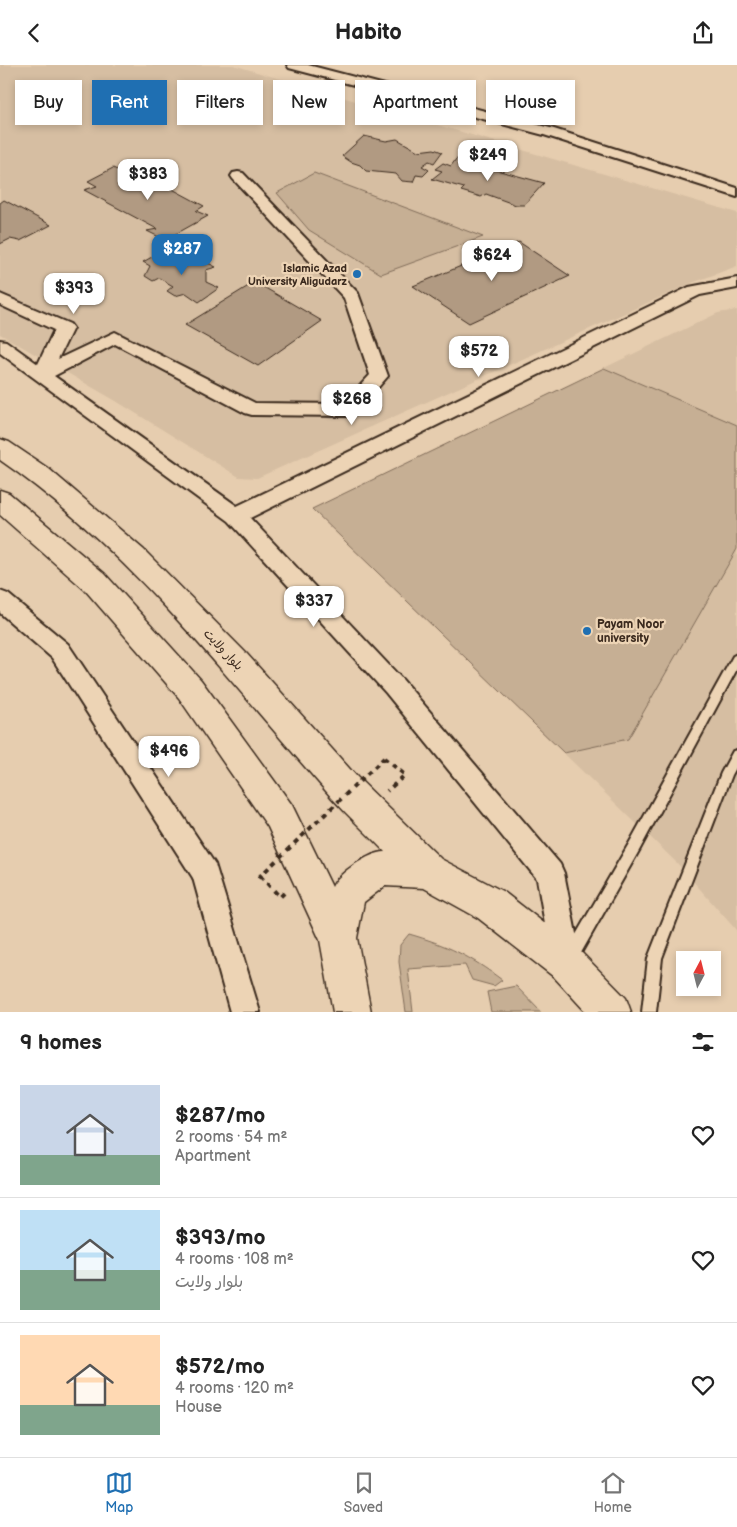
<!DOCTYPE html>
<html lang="en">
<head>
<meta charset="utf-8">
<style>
  :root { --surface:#fff; --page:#f2f2f2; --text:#222; --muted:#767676; --line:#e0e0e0; --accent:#1f6fb2 }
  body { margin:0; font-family:"Balsamiq Sans","Playpen Sans Arabic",sans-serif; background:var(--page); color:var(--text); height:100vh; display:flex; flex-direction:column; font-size:19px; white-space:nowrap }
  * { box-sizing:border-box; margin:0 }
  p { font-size:16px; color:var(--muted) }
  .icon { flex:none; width:28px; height:28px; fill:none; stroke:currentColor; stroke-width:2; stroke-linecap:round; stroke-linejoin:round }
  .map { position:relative; height:947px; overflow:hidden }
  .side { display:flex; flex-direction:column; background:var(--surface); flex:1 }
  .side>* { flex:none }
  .hud { position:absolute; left:15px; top:15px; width:708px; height:45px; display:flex; gap:10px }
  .needle { width:32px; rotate:7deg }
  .fabs { position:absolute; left:676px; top:886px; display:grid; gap:10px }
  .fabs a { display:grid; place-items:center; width:45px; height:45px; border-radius:0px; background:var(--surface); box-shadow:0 2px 8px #0003; font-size:25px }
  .price { position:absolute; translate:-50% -42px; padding:0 11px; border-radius:10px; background:#fff; color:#222; font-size:16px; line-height:32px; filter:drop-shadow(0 1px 2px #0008) }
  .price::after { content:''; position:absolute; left:50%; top:30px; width:15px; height:11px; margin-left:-8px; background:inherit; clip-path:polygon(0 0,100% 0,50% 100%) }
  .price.current { background:var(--accent); color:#fff }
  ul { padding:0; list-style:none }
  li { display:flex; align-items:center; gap:15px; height:125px; padding:0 20px }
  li+li { border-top:1px solid var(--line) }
  li span { display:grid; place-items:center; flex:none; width:140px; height:100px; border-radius:0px; color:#555 }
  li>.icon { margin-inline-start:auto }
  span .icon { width:60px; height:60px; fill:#fffc; stroke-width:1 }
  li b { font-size:21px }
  h2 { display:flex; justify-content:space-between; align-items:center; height:60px; padding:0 20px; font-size:21px }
  .chip { padding:0 18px; border-radius:0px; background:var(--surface); box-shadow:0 2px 8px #0003; font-size:18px; line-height:45px }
  .chip.current { background:var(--accent); color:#fff }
  header { display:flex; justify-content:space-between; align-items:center; height:65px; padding:0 20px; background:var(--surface); font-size:22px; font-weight:700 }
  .menu { display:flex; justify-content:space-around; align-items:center; height:70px; border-top:1px solid var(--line); background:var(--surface); font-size:14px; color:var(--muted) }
  .menu a { display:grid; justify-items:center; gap:2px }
  .menu .current { color:var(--accent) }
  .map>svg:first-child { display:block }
</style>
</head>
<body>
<header><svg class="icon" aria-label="back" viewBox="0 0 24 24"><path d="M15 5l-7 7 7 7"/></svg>Habito<svg class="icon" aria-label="share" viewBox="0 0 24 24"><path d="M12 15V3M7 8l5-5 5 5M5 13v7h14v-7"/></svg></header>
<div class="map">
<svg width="737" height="947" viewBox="0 0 737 947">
  <rect width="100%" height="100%" fill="#e6cdaf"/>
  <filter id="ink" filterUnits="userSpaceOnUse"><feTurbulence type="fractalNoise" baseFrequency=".02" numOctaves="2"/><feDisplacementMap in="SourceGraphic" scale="10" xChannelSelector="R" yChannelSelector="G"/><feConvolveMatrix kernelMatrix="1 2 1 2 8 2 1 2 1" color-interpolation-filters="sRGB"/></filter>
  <g filter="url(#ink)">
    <path fill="#d6bea2" d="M0,0H233L737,148V201L692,218L257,413L239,412L116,336L0,269Z
      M737,245V866L677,798L312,444L718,248Z"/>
    <path fill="#c6af94" stroke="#806c59" d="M314,108L483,172L381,209L309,165L277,128Z
      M604,303L737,360V484L628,674L564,688L312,444Z
      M409,869C447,880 470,891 502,915L494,921L472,915L465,900L408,904L413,947H406L399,897L400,880Z
      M516,921L541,947H491L487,927Z"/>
    <path fill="#b19a82" stroke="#3b2a1e" d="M364,71L386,76L397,74L418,86L434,84L442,87L434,98L429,96L422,101L429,105L423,111L416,110L413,117L402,116L396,109L366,106L360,100L351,97L342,91Z
      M456,94L544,118L524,140H516L486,129L481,132L461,126L464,123L432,114L442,106L435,104L443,98L451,101Z
      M113,103L123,108L135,104L204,141L196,146L208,151L165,175L147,166L157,164L84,125L97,121L88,116Z
      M4,135L51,160L20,176L10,174L0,179V138Z
      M519,177L570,211L469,258L413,221Z
      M159,188L171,196H188L196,192L216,202L206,205V217L219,223L199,237L186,228L175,231L167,226L173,221L159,213L153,216L145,211L150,201L143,197Z
      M255,217L322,256L258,301L185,260Z"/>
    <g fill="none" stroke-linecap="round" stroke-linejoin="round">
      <g stroke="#3b2a1e" stroke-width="4">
        <path id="service" d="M737,589V604L640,784L577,895L572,897L567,895L565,890L567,885L631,775L733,591Z
          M737,685V701L732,710L662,893L656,947H642L648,893L721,708L733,686Z"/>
      </g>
      <g stroke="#3b2a1e" stroke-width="4">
        <path id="minor" d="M287,0H308L554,64L737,123V132L544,70L289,3Z
          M238,107L243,108L358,228L388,311L355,349L348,351L252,350L245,348L115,279L54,311L237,441L689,222L737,213V223L700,230L250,453L402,614L560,799L564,808L582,899L577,909L567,914L557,909L552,899L537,814L386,628L229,456L0,288V275L6,276L38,299L54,265L0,240V229L70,259L73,263L58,294L115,267L255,338L343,339L370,310L344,233L233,114L231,111L233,108Z
          M0,526L8,529L68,579L215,799L260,947H230L193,813L52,593L0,548Z"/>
      </g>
      <g stroke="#3b2a1e" stroke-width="3">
        <path id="primary" d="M0,374L9,377L49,404L144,485L246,588L357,712L441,794L504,827L580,886L626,933L631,947H586L554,912L478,853L424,823L385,821L364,837L357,873L371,947H333L320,875L268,762L179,633L85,525L0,450V425L9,428L105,509L201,615L292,740L332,822C338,808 370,787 385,787C368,769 349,752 332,733C228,615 131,485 0,395Z"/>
      </g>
      <path stroke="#3b2a1e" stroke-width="4" stroke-dasharray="5 5" stroke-linecap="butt" d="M384,693L405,710L387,726
        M260,811L280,832L284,828"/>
      <use href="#service" fill="#edd4b5" fill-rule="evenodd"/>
      <use href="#minor" fill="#edd4b5" fill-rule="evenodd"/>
      <use href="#primary" fill="#edd4b5" fill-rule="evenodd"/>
      <path stroke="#3b2a1e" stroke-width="4" stroke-dasharray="5 5" stroke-linecap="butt" d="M258,813L384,693"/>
    </g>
  </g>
  <g fill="#1f6fb2" stroke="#edd4b5" stroke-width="2">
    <circle cx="357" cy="209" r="5"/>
    <circle cx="587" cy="566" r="5"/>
  </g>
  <g text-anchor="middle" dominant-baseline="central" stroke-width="4.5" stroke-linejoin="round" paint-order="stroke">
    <g font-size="11" font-weight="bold" fill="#3b2a1e" stroke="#edd4b5" text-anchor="end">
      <text x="347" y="203">Islamic Azad<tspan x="347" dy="13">University Aligudarz</tspan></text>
    </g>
    <g font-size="12" font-weight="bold" fill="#3b2a1e" stroke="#edd4b5" text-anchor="start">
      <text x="597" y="559">Payam Noor<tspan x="597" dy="14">university</tspan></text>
    </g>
    <g font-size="12" fill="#3b2a1e" stroke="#edd4b5">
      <text transform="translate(223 585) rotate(47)">بلوار ولایت</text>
    </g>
  </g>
</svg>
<div class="fabs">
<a><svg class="needle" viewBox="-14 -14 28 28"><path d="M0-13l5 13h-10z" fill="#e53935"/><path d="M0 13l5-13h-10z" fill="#767676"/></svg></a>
</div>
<b class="price" style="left:488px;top:117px">$249</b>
<b class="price" style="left:148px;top:136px">$383</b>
<b class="price current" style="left:182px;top:211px">$287</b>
<b class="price" style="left:492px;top:217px">$624</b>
<b class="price" style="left:74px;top:250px">$393</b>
<b class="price" style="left:479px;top:313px">$572</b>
<b class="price" style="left:352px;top:361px">$268</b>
<b class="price" style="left:314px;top:563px">$337</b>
<b class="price" style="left:169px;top:713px">$496</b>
<div class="hud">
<a class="chip">Buy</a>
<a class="chip current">Rent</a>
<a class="chip">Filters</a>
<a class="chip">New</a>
<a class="chip">Apartment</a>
<a class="chip">House</a>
</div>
</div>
<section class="side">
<h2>9 homes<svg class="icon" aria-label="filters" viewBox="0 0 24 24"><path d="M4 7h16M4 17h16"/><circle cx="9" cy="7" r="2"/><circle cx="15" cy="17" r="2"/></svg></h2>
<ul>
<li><span style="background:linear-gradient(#c9d6e8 70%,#7fa58c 0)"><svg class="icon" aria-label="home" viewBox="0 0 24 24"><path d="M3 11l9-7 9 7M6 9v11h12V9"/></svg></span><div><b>$287/mo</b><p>2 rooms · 54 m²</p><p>Apartment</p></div><svg class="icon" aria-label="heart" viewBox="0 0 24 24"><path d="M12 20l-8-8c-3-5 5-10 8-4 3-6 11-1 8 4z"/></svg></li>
<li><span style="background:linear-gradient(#bfe0f5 60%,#7fa58c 0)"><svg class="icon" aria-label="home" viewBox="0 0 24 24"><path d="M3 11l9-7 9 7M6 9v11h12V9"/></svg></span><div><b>$393/mo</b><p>4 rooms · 108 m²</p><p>بلوار ولایت</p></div><svg class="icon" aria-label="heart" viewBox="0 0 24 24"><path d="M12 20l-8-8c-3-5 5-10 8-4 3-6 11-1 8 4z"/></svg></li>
<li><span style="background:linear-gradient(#ffd9b3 70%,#7fa58c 0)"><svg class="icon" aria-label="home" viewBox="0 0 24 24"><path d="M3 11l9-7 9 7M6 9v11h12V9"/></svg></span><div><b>$572/mo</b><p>4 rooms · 120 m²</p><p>House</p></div><svg class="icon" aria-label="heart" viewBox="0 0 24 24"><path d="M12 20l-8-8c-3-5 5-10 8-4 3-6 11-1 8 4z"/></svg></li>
</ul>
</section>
<nav class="menu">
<a class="current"><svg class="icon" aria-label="map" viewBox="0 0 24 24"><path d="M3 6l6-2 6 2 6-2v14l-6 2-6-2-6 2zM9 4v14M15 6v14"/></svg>Map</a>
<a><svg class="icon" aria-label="saved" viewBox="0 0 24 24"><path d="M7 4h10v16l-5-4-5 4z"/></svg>Saved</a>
<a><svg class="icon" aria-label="home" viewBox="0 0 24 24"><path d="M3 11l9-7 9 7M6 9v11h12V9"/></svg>Home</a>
</nav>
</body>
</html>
